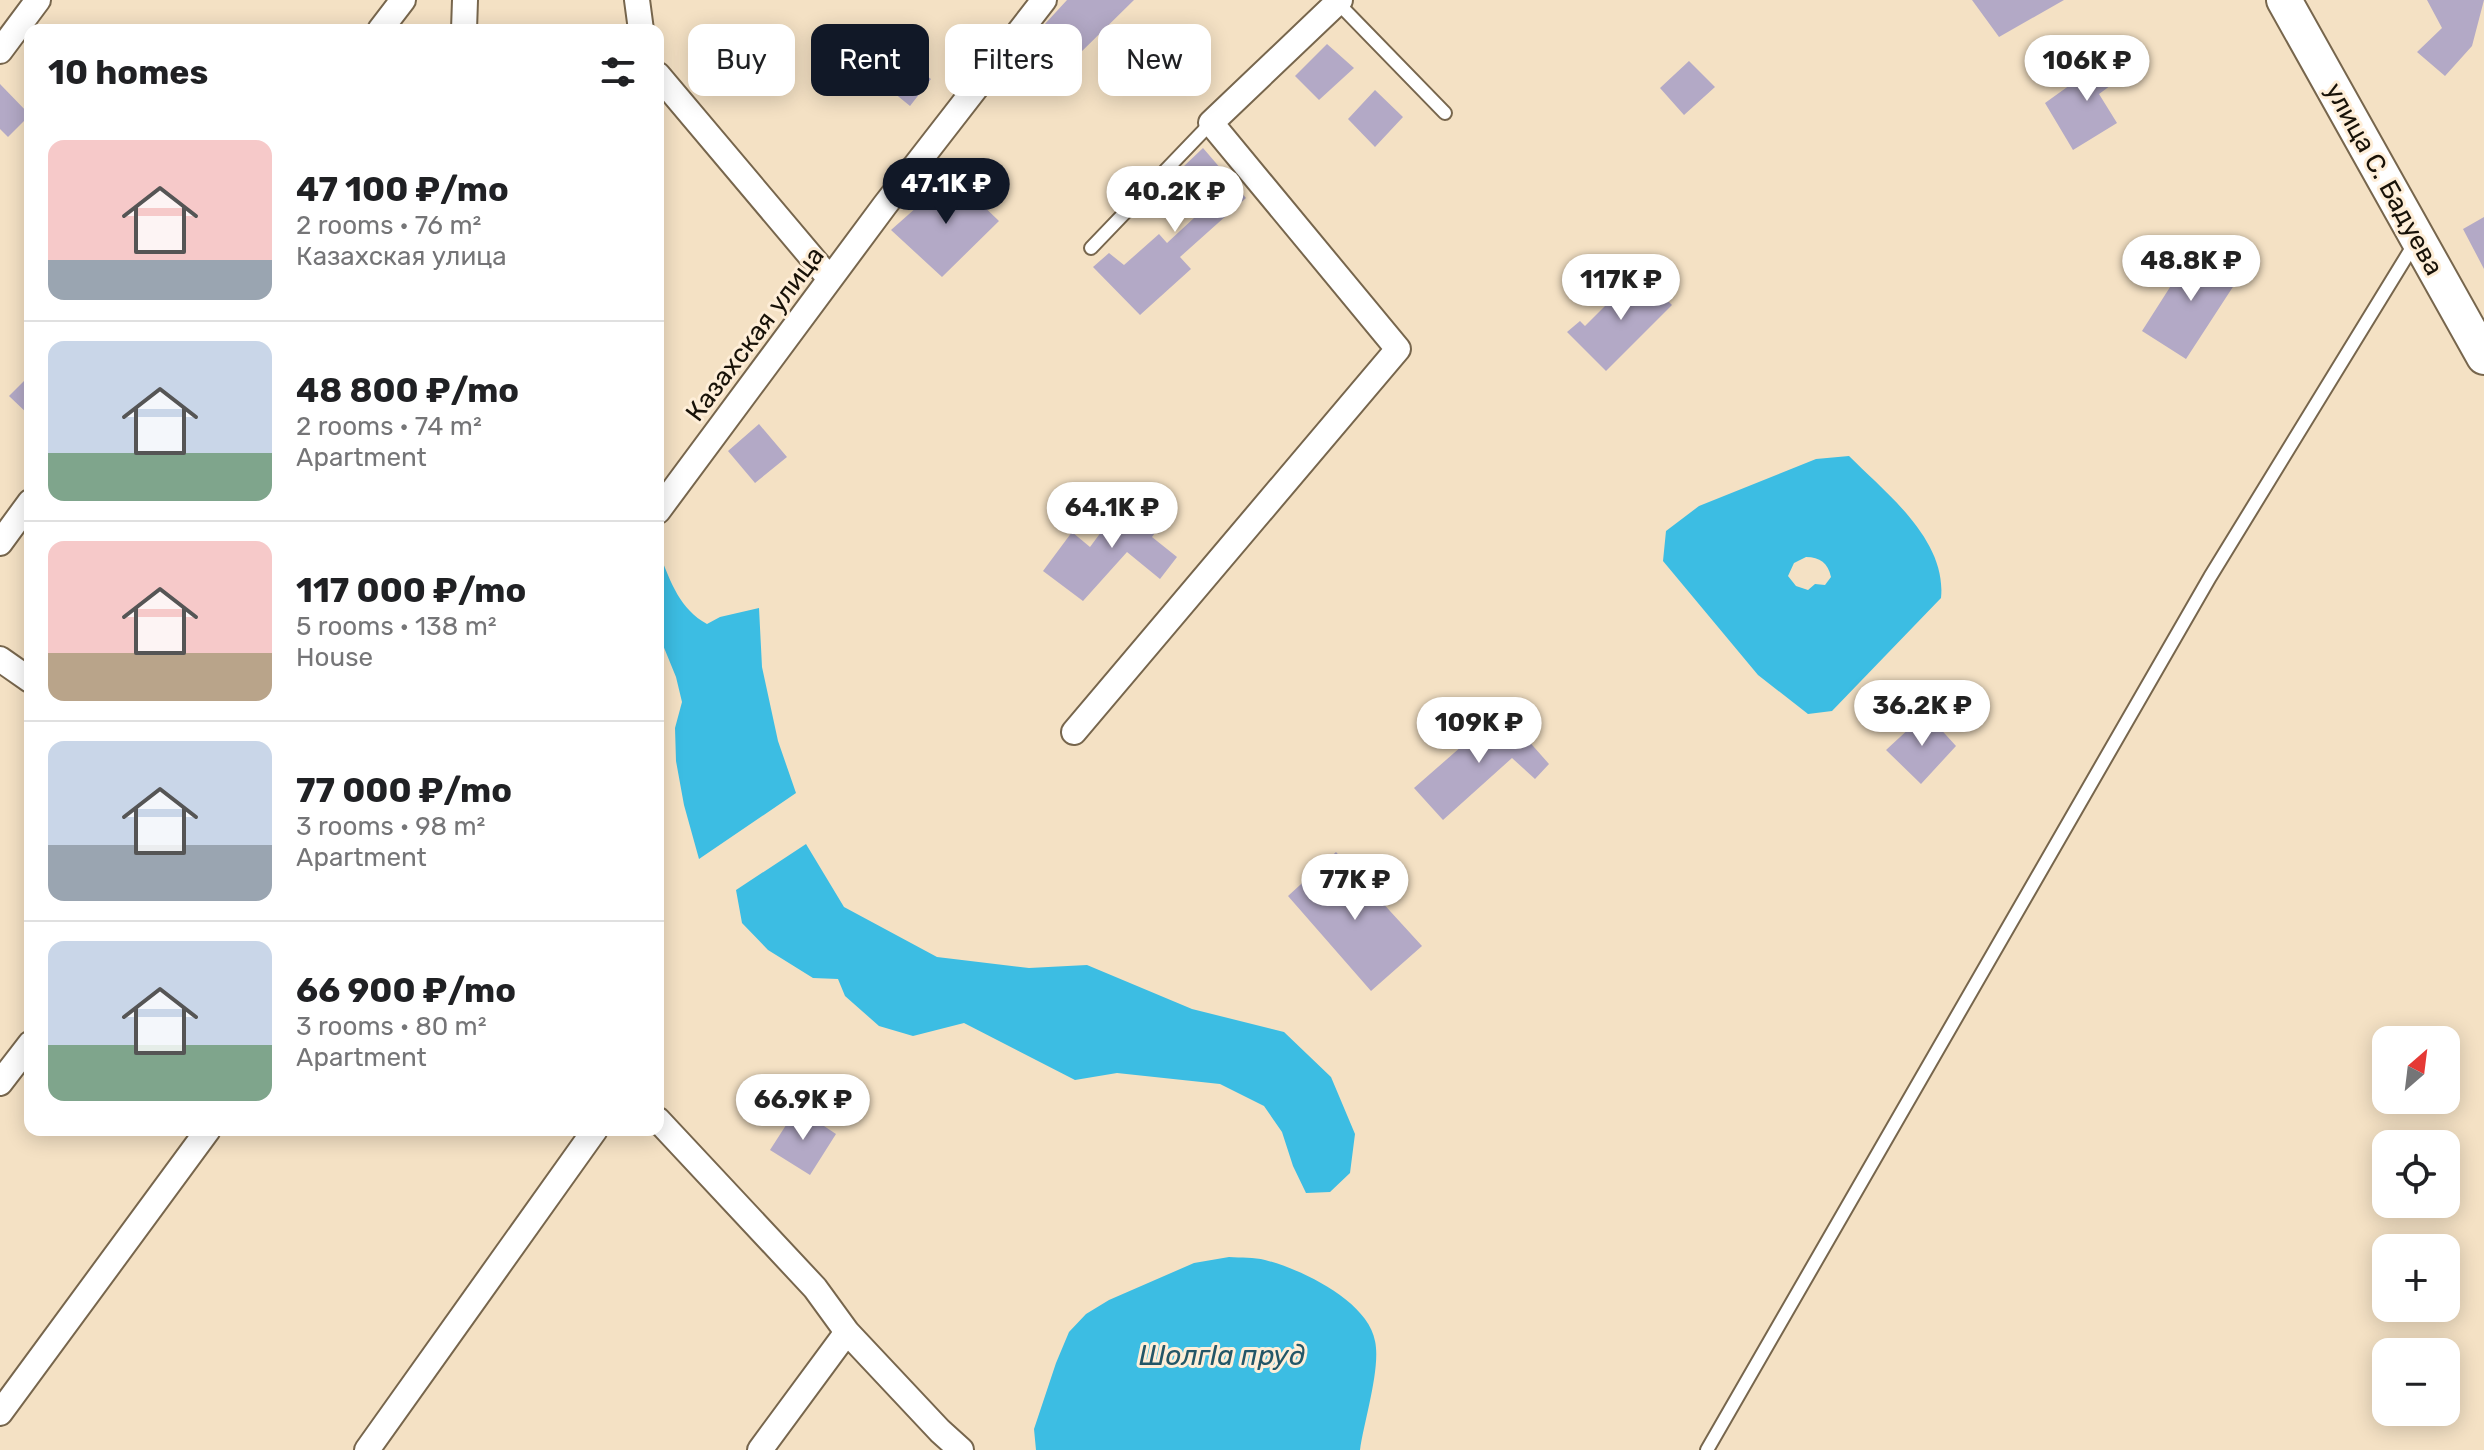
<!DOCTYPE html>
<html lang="en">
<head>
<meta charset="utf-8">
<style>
  :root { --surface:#fff; --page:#f2f2f2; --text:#202124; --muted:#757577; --line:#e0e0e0; --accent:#111827 }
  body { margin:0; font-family:Rubik,sans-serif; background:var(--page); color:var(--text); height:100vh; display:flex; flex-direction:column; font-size:30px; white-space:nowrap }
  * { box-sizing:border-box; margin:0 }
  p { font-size:26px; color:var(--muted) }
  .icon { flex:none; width:44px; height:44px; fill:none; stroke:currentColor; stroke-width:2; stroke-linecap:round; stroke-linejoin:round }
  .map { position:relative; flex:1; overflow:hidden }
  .panel { position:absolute; left:24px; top:24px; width:640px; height:1112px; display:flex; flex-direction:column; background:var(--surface); border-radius:16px; box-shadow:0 4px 20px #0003 }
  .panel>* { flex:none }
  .banner { position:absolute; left:688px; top:24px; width:760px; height:72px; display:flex; gap:16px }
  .needle { width:52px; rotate:28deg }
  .tools { position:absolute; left:2372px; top:1026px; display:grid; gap:16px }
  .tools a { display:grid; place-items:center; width:88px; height:88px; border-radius:16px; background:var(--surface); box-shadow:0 4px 20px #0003; font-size:40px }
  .price { position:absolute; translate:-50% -68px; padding:0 18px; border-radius:28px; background:#fff; color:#222; font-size:26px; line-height:52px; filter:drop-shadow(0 2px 4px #0008) }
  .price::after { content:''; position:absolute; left:50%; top:48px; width:24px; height:18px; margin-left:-12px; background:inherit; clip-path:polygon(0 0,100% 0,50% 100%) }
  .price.selected { background:var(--accent); color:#fff }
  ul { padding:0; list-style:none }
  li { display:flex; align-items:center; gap:24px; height:200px; padding:0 24px }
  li+li { border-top:2px solid var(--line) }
  li span { display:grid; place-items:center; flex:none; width:224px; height:160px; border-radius:16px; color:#555 }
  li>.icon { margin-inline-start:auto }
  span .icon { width:96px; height:96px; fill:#fffc; stroke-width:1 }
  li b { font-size:34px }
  h2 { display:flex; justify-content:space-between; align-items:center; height:96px; padding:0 24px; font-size:34px }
  .tag { padding:0 28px; border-radius:16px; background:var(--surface); box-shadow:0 4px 20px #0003; font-size:28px; line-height:72px }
  .tag.selected { background:var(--accent); color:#fff }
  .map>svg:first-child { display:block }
</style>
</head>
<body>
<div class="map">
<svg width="2484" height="1450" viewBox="0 0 2484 1450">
  <rect width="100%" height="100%" fill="#f4e1c4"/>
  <path fill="#3cbde3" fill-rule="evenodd" d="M1849,456C1886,493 1947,540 1941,598L1832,711L1808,714L1758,675L1663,561L1666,531L1699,506L1816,459ZM1806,557C1820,557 1828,563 1831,577L1825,585L1815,584L1808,590L1796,586L1788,576L1794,563Z
    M660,555C671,583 680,609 707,624L720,617L759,608L762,667L778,741L796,793L699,859L684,805L676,761L675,728L682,702L676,677L658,633Z
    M806,844L844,907L937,957L1029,968L1087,965L1192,1009L1284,1032L1331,1077L1355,1134L1350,1173L1330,1192L1306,1193L1293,1166L1282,1132L1264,1106L1220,1084L1117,1073L1075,1080L964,1023L913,1036L879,1026L845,996L838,979L813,978L768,950L742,923L736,890Z
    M1229,1257C1241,1258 1254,1257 1265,1260C1301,1269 1368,1301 1375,1341C1381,1368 1364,1421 1360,1450H1036L1034,1429L1056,1363L1069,1332L1086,1314L1109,1300L1194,1263Z"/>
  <path fill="#b3a9c6" d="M1067,0H1134L1077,56L1044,25Z
    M1972,0H2064L1999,37Z
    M2427,0H2484L2472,46L2445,76L2417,52L2442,28Z
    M744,35L772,61L742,91L718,66Z
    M1327,44L1354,68L1319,100L1295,76Z
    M891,49L931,79L910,106L871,74Z
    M2116,52L2129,72L2099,94L2117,123L2073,150L2045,103Z
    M1689,61L1715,87L1684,115L1660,88Z
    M0,84L30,115L8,137L0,129Z
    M1375,90L1403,117L1375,147L1348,119Z
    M1203,148L1246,198L1180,257L1191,269L1140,315L1093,267L1109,253L1124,265L1159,234L1167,243L1194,218L1164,185Z
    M952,176L999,221L942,277L891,230Z
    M2484,217V269L2463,229Z
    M2195,248L2240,276L2186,359L2142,331Z
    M1639,272L1672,305L1606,371L1567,332L1580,321L1585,326Z
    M30,375V416L9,396Z
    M759,424L787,457L755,483L728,451Z
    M1130,493L1165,519L1152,537L1177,557L1160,579L1127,552L1083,601L1043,571L1072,532L1090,547Z
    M1502,711L1549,764L1535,779L1512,758L1443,820L1414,788Z
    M1926,713L1956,746L1921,784L1886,750Z
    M1336,852L1422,946L1371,991L1288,896Z
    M797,1108L836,1134L810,1175L770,1150Z"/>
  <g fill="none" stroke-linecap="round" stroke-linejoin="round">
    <g stroke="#77664d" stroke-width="16">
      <path id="lane" d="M1337,2L1445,113
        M1091,248L1211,123
        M1707,1450L2210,577L2416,241"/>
    </g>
    <g stroke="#77664d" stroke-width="28">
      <path id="street" d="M637,0L641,30
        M380,30L403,0
        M464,30L465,0
        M0,51L38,0
        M658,75L830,279
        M658,511L885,205L1044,0
        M0,543L30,502
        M0,659L30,680
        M1074,732L1398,349L1211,123L1340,0
        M0,1083L30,1044
        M658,1120L815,1288L847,1332L940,1431L961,1450
        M0,1413L208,1130
        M367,1450L595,1130
        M760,1450L847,1332"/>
    </g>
    <g stroke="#77664d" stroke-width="38">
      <path id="secondary" d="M2284,0L2484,357"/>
    </g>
    <use href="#lane" stroke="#fff" stroke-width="12"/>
    <use href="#street" stroke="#fff" stroke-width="24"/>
    <use href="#secondary" stroke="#fff" stroke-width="34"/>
  </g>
  <g text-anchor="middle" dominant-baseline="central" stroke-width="6" stroke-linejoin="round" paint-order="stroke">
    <g font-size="26" fill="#181208" stroke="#feeed8">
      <text transform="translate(2384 179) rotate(61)">улица С. Бадуева</text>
      <text transform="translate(755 334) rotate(-53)">Казахская улица</text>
    </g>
    <g font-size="28" font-style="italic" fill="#235667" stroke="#feeed8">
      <text x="1222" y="1355">ШолгIа пруд</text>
    </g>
  </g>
</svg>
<div class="tools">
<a><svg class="needle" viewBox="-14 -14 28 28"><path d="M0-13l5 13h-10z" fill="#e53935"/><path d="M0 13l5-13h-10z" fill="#757577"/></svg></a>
<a><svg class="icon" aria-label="locate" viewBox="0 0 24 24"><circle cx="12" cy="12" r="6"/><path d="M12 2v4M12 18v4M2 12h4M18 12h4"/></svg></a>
<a>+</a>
<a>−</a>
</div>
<b class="price" style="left:2087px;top:103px">106K ₽</b>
<b class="price selected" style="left:946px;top:226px">47.1K ₽</b>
<b class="price" style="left:1175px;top:234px">40.2K ₽</b>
<b class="price" style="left:2191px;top:303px">48.8K ₽</b>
<b class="price" style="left:1621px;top:322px">117K ₽</b>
<b class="price" style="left:1112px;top:550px">64.1K ₽</b>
<b class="price" style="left:1922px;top:748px">36.2K ₽</b>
<b class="price" style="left:1479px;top:765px">109K ₽</b>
<b class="price" style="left:1355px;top:922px">77K ₽</b>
<b class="price" style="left:803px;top:1142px">66.9K ₽</b>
<div class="banner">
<a class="tag">Buy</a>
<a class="tag selected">Rent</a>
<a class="tag">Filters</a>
<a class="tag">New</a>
</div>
<section class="panel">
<h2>10 homes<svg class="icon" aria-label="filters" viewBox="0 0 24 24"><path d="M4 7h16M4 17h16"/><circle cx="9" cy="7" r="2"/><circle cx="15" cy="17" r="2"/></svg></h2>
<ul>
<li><span style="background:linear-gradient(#f6c9c9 75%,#9aa5b1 0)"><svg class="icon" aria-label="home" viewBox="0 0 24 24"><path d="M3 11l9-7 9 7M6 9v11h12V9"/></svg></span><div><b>47 100 ₽/mo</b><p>2 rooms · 76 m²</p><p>Казахская улица</p></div></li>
<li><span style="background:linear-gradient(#c9d6e8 70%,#7fa58c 0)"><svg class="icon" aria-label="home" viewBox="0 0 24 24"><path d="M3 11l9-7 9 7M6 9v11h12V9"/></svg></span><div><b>48 800 ₽/mo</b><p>2 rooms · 74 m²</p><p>Apartment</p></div></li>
<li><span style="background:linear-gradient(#f6c9c9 70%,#b9a48a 0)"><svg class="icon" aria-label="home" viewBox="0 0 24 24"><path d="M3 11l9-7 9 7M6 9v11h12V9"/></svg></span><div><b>117 000 ₽/mo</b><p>5 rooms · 138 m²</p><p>House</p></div></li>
<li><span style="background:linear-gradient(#c9d6e8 65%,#9aa5b1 0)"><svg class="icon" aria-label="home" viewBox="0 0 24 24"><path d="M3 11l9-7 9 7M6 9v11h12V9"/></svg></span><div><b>77 000 ₽/mo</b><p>3 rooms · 98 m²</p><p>Apartment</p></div></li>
<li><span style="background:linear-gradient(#c9d6e8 65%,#7fa58c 0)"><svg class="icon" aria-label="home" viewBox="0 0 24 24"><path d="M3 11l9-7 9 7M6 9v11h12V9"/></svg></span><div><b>66 900 ₽/mo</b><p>3 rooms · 80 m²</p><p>Apartment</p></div></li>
</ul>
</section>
</div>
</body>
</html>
